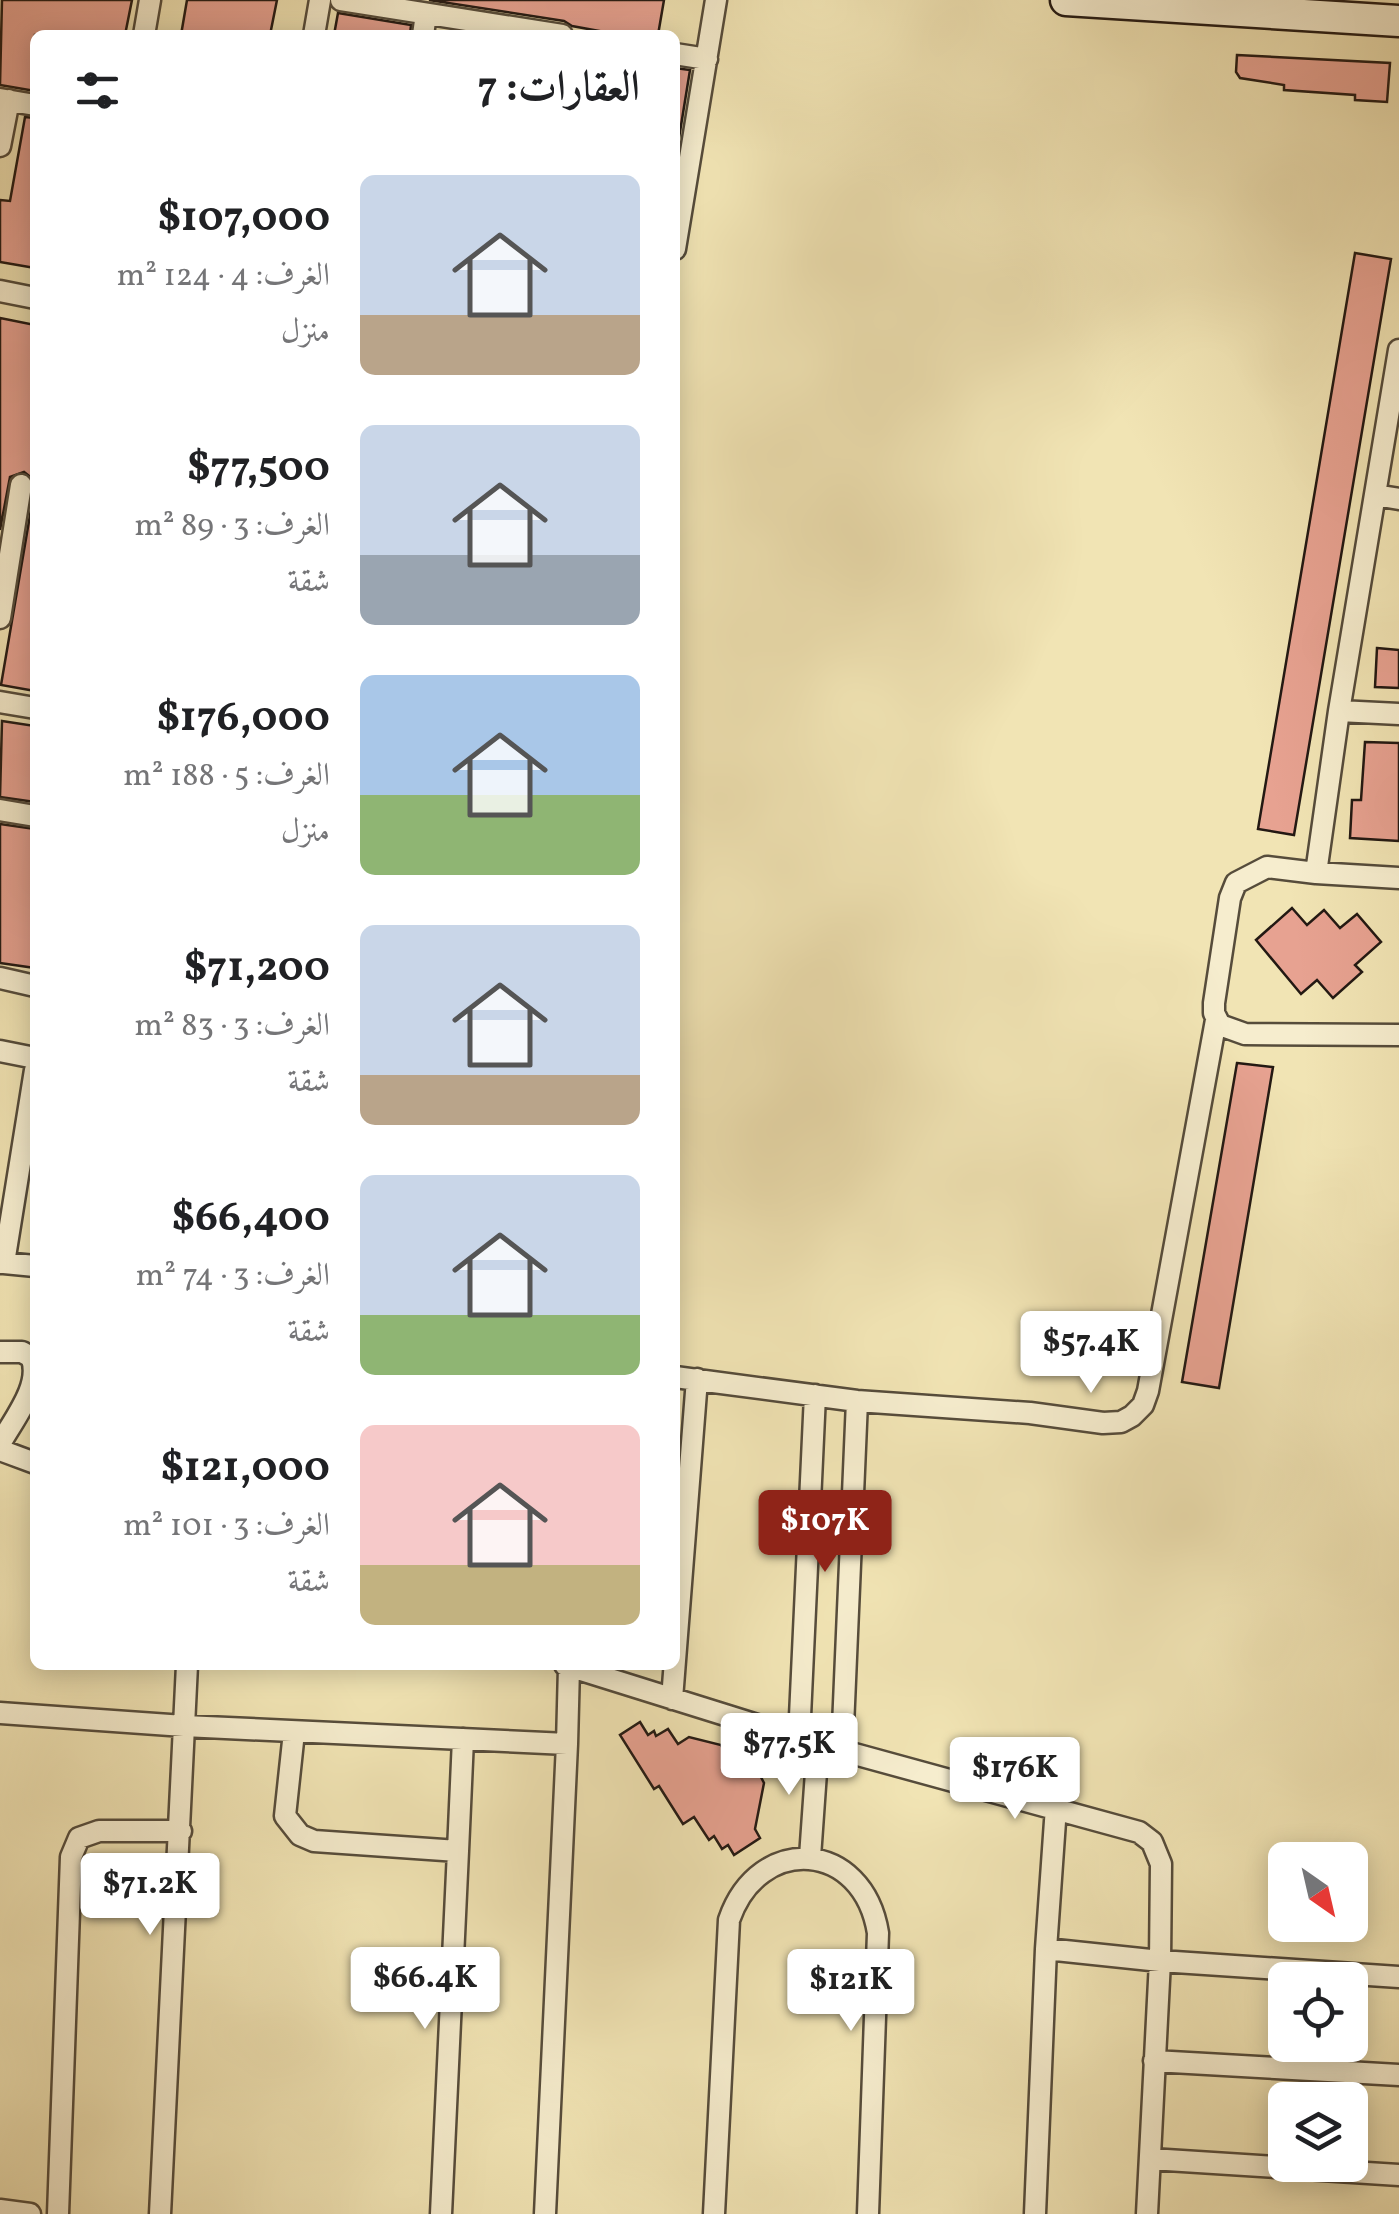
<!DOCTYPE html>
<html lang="ar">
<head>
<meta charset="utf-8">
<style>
  :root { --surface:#fff; --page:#f6f6f6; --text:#202124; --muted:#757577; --accent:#8f2418 }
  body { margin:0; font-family:Vollkorn,Amiri,serif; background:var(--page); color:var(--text); direction:rtl; height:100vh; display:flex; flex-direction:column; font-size:38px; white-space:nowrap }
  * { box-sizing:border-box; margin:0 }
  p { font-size:32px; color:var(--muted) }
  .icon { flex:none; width:55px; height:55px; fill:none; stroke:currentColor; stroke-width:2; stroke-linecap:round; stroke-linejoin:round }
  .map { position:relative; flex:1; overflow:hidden; direction:ltr }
  .panel { position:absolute; left:30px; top:30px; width:650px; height:1640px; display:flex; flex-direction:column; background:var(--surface); border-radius:15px; box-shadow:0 5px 25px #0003; direction:rtl }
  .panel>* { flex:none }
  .needle { width:65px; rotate:146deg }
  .tools { position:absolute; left:1268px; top:1842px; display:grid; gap:20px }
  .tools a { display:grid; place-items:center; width:100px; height:100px; border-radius:15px; background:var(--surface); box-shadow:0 5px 25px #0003; font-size:50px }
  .price { position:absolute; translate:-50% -85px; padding:0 22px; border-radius:10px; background:#fff; color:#222; font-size:32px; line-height:65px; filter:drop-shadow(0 2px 5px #0008) }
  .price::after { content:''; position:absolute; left:50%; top:60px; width:30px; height:22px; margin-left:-15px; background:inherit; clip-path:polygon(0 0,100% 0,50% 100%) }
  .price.current { background:var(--accent); color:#fff }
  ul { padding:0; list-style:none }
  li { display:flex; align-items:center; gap:30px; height:250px; padding:0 40px }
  li span { display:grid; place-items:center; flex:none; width:280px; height:200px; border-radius:15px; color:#555 }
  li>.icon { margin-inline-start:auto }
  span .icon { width:120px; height:120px; fill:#fffc; stroke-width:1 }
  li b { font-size:42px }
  h2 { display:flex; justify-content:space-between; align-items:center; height:120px; padding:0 40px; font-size:42px }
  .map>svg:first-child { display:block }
</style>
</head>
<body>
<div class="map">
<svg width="1399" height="2214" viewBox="0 0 1399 2214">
  <rect width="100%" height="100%" fill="#f1e4b4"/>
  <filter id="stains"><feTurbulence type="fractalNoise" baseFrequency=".002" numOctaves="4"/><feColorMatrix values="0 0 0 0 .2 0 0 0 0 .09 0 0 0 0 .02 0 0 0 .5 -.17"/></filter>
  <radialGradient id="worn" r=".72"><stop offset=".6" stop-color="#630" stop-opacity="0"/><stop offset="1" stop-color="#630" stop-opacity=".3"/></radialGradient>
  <path fill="#e7a291" stroke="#231913" stroke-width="2.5" d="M2,0H132L125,35H35V91L0,85Z
    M187,0H277L270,35H181Z
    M429,0H664L658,35H621L572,26L564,21Z
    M338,13L411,25L410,35H334Z
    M1237,55L1390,63L1387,102L1355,100V95L1284,90V85L1240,78L1236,72Z
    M675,68L690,70L678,144L675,143Z
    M25,117L35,118V268L0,262V200L10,201Z
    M1355,253L1391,259L1294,835L1258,829Z
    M0,318L35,325V691L1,685L35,486L33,479L24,472L10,477L0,530Z
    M1377,648L1399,650V688L1375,687Z
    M2,721L35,726V802L0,797Z
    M1365,742L1399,743V841L1350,838L1352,800H1361Z
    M0,824L35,829V968L0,963Z
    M1292,908L1307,925L1324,910L1340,928L1357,914L1381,942L1355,965L1362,972L1333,998L1317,980L1301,994L1256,940Z
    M1237,1063L1273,1067L1219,1388L1182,1382Z
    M640,1722L648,1735L654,1731L656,1736L668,1729L678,1744L689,1737L721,1745L728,1757L745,1746L764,1783L755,1829L760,1838L734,1855L728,1845L722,1849L714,1836L709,1840L694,1817L683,1824L659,1786L654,1789L620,1735Z"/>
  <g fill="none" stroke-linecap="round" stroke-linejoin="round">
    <g stroke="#564c3b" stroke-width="25">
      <path id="minor" d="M341,0L562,35
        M144,35L150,0
        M314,35L320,0
        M423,35L426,14
        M675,54L707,59
        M0,99L35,105
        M0,146L9,100
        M675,249L716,0
        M0,291L35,298
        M1375,495L1399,499
        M0,618L21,485
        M0,702L35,708
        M1339,711L1399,714
        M0,810L35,816
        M1316,873L1339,711L1399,350
        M1399,878L1316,873L1267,867L1236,883L1230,898L1214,1003V1013L1220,1025L1245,1034L1399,1035
        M0,978L35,986
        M0,1051L35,1058
        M0,1263H4L35,1070
        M4,1263L35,1266
        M0,1352H22L31,1357C43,1384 13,1420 0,1444
        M675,1377L857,1401L1030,1413L1103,1423L1121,1422L1132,1416L1143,1405L1148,1391L1216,1020
        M0,1450L35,1463
        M565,1665L818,1744L1139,1832L1152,1842L1161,1864L1160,1961L1147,2214
        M672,1699L697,1379
        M0,1713L184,1726L567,1744L569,1667
        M294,1732L285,1816L300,1835L314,1841L458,1851L463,1739
        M799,1738L815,1395
        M842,1750L857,1401
        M810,1857L818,1744
        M1046,1949L1160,1961L1399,1977
        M1154,2061L1399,2075
        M1151,2159L1399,2175
        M0,2210L30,2214
        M58,2214L71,1857L79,1838L99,1831H181
        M160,2214L187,1665
        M441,2214L458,1851
        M545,2214L567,1744
        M714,2214L729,1920C759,1833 863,1840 878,1933L868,2214
        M1035,2214L1046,1949L1056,1807"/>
    </g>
    <g stroke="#231913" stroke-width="35">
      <path id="secondary" d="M1066,0L1399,21"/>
    </g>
    <use href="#minor" stroke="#f6edce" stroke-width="20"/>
    <use href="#secondary" stroke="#f6edce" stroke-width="30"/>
  </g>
  <rect width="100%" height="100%" filter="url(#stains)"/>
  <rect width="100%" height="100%" fill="url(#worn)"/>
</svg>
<div class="tools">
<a><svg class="needle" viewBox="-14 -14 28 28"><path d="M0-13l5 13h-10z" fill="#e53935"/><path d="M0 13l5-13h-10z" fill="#757577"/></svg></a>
<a><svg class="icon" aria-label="locate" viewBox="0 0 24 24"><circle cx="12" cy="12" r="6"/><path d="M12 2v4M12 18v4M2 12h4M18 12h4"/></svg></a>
<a><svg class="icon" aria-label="layers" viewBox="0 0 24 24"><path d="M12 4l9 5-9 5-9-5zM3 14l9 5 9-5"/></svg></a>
</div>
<b class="price" style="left:1091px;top:1396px">$57.4K</b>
<b class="price current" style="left:825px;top:1575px">$107K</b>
<b class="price" style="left:789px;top:1798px">$77.5K</b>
<b class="price" style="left:1015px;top:1822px">$176K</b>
<b class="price" style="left:150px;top:1938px">$71.2K</b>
<b class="price" style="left:425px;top:2032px">$66.4K</b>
<b class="price" style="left:851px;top:2034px">$121K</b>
<section class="panel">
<h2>العقارات: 7<svg class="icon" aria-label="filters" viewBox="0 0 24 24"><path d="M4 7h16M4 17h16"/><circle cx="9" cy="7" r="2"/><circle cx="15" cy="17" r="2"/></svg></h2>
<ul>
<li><span style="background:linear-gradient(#c9d6e8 70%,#b9a48a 0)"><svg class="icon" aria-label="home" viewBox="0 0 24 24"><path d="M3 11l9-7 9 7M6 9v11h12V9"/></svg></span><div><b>$107,000</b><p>الغرف: 4 · 124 m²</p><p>منزل</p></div></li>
<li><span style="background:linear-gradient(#c9d6e8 65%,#9aa5b1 0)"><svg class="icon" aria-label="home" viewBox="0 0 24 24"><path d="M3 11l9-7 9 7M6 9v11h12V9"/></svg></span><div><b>$77,500</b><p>الغرف: 3 · 89 m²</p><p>شقة</p></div></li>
<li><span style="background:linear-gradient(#a9c7e8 60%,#8fb573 0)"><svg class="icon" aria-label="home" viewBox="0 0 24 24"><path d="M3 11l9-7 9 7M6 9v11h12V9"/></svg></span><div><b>$176,000</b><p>الغرف: 5 · 188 m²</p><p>منزل</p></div></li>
<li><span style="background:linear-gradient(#c9d6e8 75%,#b9a48a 0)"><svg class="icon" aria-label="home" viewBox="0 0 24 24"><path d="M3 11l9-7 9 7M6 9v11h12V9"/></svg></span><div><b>$71,200</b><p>الغرف: 3 · 83 m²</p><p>شقة</p></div></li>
<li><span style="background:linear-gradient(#c9d6e8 70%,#8fb573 0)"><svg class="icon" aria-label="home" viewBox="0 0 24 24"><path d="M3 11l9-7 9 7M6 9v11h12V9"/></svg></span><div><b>$66,400</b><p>الغرف: 3 · 74 m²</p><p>شقة</p></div></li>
<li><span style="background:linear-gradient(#f6c9c9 70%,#c2b280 0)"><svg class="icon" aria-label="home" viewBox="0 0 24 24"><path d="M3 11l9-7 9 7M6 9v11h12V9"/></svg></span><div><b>$121,000</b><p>الغرف: 3 · 101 m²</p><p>شقة</p></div></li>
</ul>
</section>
</div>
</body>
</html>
